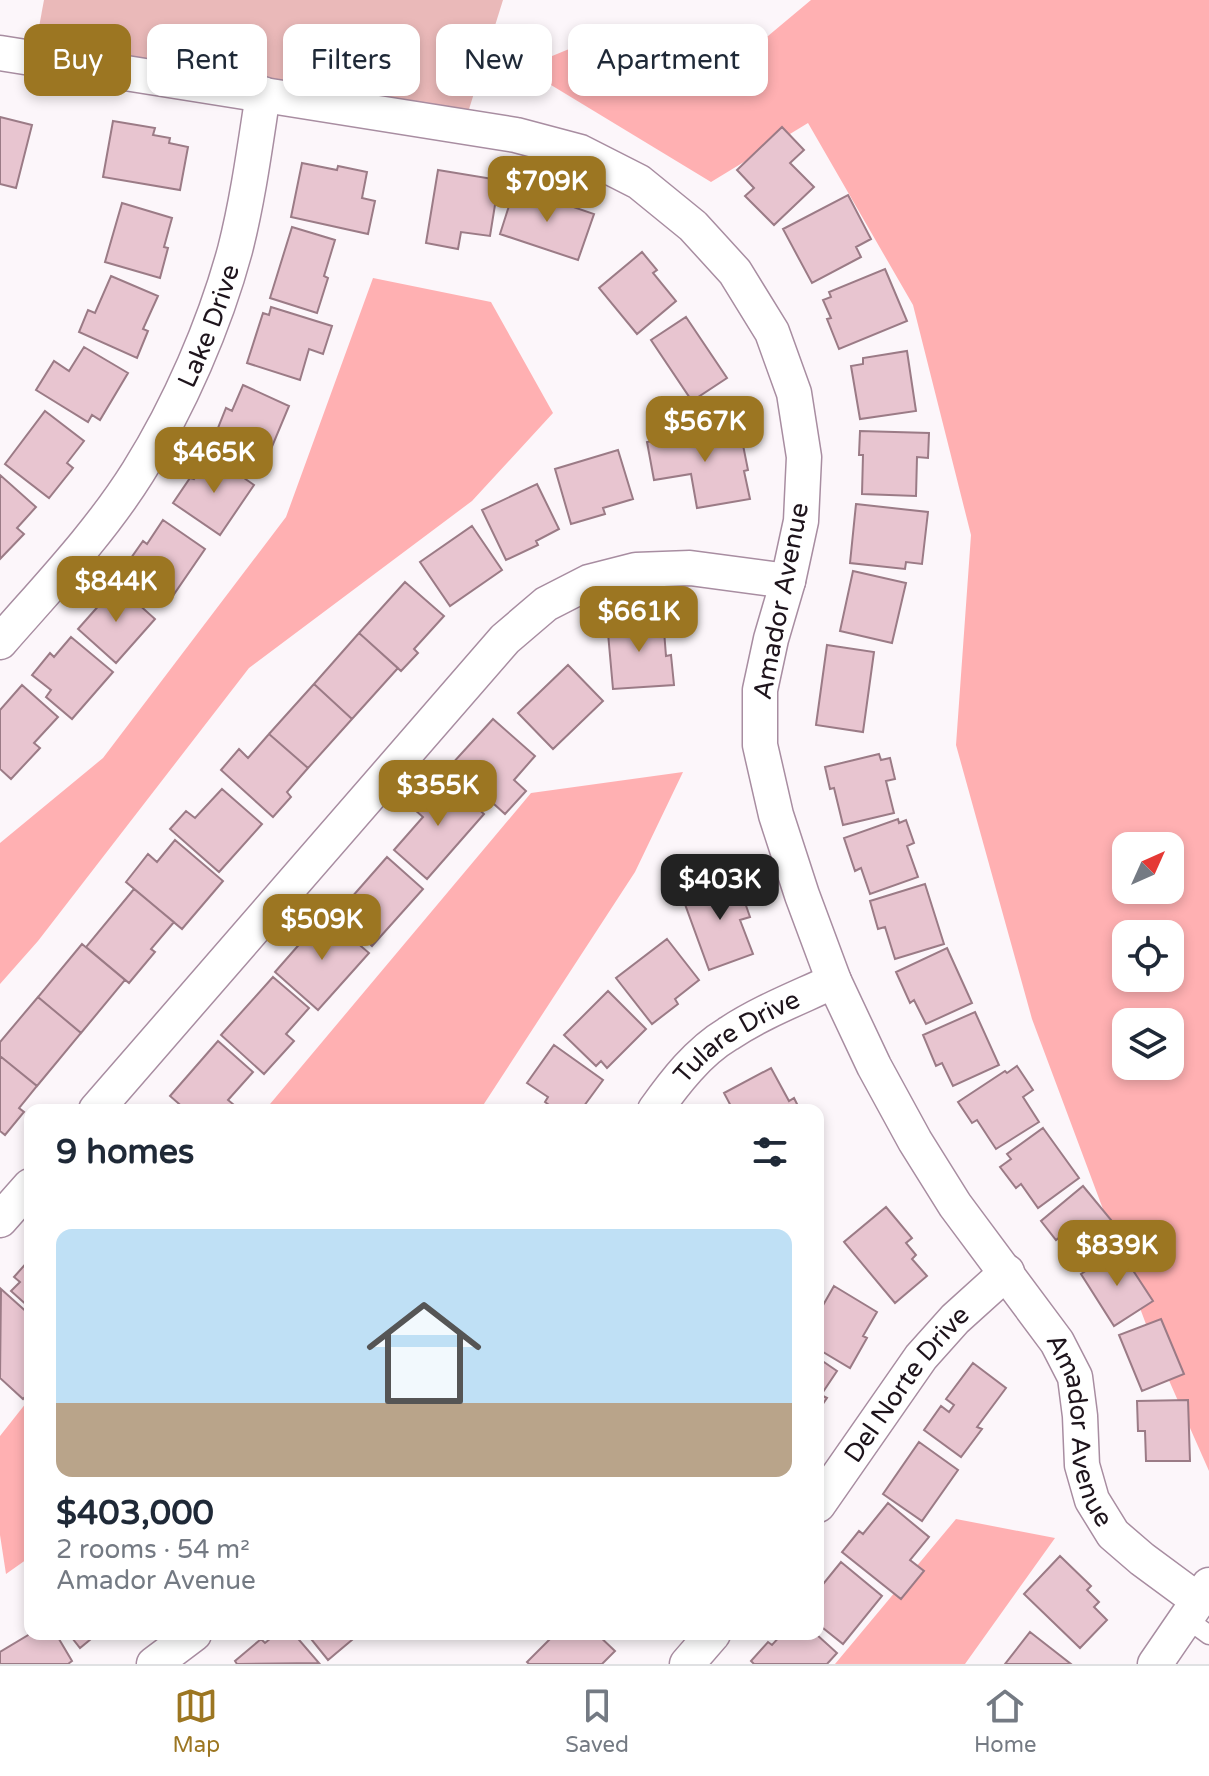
<!DOCTYPE html>
<html lang="en">
<head>
<meta charset="utf-8">
<style>
  :root { --surface:#fff; --page:#f6f6f7; --text:#1f2937; --muted:#747a83; --line:#e0e1e3; --accent:#9c7622 }
  body { margin:0; font-family:"Varela Round",sans-serif; background:var(--page); color:var(--text); height:100vh; display:flex; flex-direction:column; font-size:30px; white-space:nowrap }
  * { box-sizing:border-box; margin:0 }
  p { font-size:26px; color:var(--muted) }
  .icon { flex:none; width:44px; height:44px; fill:none; stroke:currentColor; stroke-width:2; stroke-linecap:round; stroke-linejoin:round }
  .map { position:relative; flex:1; overflow:hidden }
  .side { position:absolute; left:24px; top:1104px; width:800px; height:536px; display:flex; flex-direction:column; background:var(--surface); border-radius:16px; box-shadow:0 4px 12px #0003 }
  .side>* { flex:none }
  .top-card { position:absolute; left:24px; top:24px; width:800px; height:72px; display:flex; gap:16px }
  .needle { width:52px; rotate:45deg }
  .fabs { position:absolute; left:1112px; top:832px; display:grid; gap:16px }
  .fabs a { display:grid; place-items:center; width:72px; height:72px; border-radius:16px; background:var(--surface); box-shadow:0 4px 12px #0003; font-size:40px }
  .price { position:absolute; translate:-50% -68px; padding:0 18px; border-radius:16px; background:var(--accent); color:#fff; font-size:26px; line-height:52px; filter:drop-shadow(0 2px 4px #0008) }
  .price::after { content:''; position:absolute; left:50%; top:48px; width:24px; height:18px; margin-left:-12px; background:inherit; clip-path:polygon(0 0,100% 0,50% 100%) }
  .price.selected { background:#222; color:#fff }
  ul { padding:0; list-style:none }
  li { display:grid; align-content:center; gap:16px; height:424px; padding:0 32px }
  li span { display:grid; place-items:center; height:248px; border-radius:16px; color:#555 }
  li>.icon { margin-inline-start:auto }
  span .icon { width:144px; height:144px; fill:#fffc; stroke-width:1 }
  li b { font-size:34px }
  h2 { display:flex; justify-content:space-between; align-items:center; height:96px; padding:0 32px; font-size:34px }
  .pill { padding:0 28px; border-radius:16px; background:var(--surface); box-shadow:0 4px 12px #0003; font-size:28px; line-height:72px }
  .pill.selected { background:var(--accent); color:#fff }
  .dock { display:flex; justify-content:space-around; align-items:center; height:112px; border-top:2px solid var(--line); background:var(--surface); font-size:22px; color:var(--muted) }
  .dock a { display:grid; justify-items:center; gap:4px }
  .dock .selected { color:var(--accent) }
  .map>svg:first-child { display:block }
</style>
</head>
<body>
<div class="map">
<svg width="1209" height="1664" viewBox="0 0 1209 1664">
  <rect width="100%" height="100%" fill="#fcf6fa"/>
  <path fill="#eab9b9" d="M44,0H503L465,122L34,54Z"/>
  <path fill="#ffb0b2" fill-rule="evenodd" d="M811,0H1209V1471L1156,1351L1032,1019L956,745L971,535L913,305L808,123L711,182L523,68L625,26L684,74L768,36ZM1126,846H1170V890H1126ZM1126,934H1170V978H1126ZM1126,1022H1170V1066H1126Z
    M373,278L491,302L553,413L472,501L249,668L38,941L0,984V843L103,758L286,517Z
    M683,772L635,872L480,1110H265L531,793Z
    M30,1398V1557L6,1574L0,1535V1436Z
    M956,1519L1055,1538L965,1664H835Z"/>
  <path fill="#e8c5d0" stroke="#9b7b86" stroke-width="2" d="M0,117L32,125L16,188L0,184Z
    M113,121L155,128L153,135L170,138L169,143L188,147L180,190L103,177Z
    M782,127L804,150L790,163L814,187L774,225L745,196L754,188L737,170Z
    M302,163L337,170L338,166L367,172L362,198L375,201L368,234L291,217Z
    M438,170L499,180L490,236L461,232L458,249L426,243Z
    M515,187L594,214L578,260L500,234Z
    M848,195L871,239L856,247L861,257L812,283L783,229Z
    M122,203L172,218L164,247L168,248L160,278L105,262Z
    M292,227L335,240L324,276L328,278L317,313L270,298Z
    M642,252L657,270L653,273L676,301L637,334L599,288Z
    M885,269L907,321L839,349L827,319L831,318L823,300L831,297L829,292Z
    M111,276L158,296L143,329L148,331L137,358L79,332L88,310L95,313Z
    M271,307L332,326L323,354L309,349L300,380L247,363L263,313L269,315Z
    M686,317L727,378L692,401L651,340Z
    M84,347L128,373L100,420L92,415L88,422L36,390L54,361L69,371Z
    M907,351L916,411L860,419L851,366L863,364V358Z
    M243,385L289,406L266,461L214,438L226,408L232,411Z
    M45,411L84,441L67,463L73,468L49,498L5,464Z
    M739,425L748,470L744,471L750,499L697,508L691,474L654,480L647,442Z
    M860,431L929,433L928,458L917,457L916,496L862,494L863,455H859Z
    M618,450L633,499L603,508L605,514L571,524L555,469Z
    M211,455L254,485L220,535L173,503L190,478L194,479Z
    M0,475L36,507L17,528L24,534L0,559Z
    M537,484L559,529L536,541L538,545L506,560L482,510Z
    M856,504L928,512L922,564L906,562L905,569L850,563Z
    M163,520L205,549L170,600L124,568L143,541L147,544Z
    M472,526L502,570L450,606L420,562Z
    M853,571L906,583L892,643L840,631Z
    M405,582L444,616L414,649L418,653L401,671L359,633Z
    M117,585L155,619L116,663L78,629Z
    M663,618L666,656L671,655L674,685L613,689L607,622Z
    M359,633L398,668L352,719L314,684Z
    M71,637L113,672L72,719L46,697L51,690L32,675L50,653L54,657Z
    M827,645L874,652L863,732L816,725Z
    M568,665L603,701L553,749L518,713Z
    M314,684L352,719L308,768L269,734Z
    M22,685L58,717L34,743L40,748L11,779L0,769V710Z
    M493,719L535,756L514,780L526,791L505,814L451,765Z
    M269,734L308,768L287,792L291,797L273,817L221,770L239,749L248,758Z
    M879,754L881,760L890,758L895,779L886,781L894,813L843,825L834,788L830,789L825,767Z
    M444,778L484,814L427,879L394,850L423,817L415,810Z
    M222,789L262,824L219,872L170,829L186,811L195,818Z
    M898,819L899,823L906,820L914,843L907,846L918,877L870,894L861,868L855,871L844,838Z
    M175,840L223,881L182,929L126,882L148,854L157,862Z
    M387,857L423,889L372,946L337,914Z
    M736,877L750,917L740,920L753,954L709,970L682,896Z
    M925,884L944,944L895,959L885,927L878,929L870,901Z
    M134,889L174,922L151,949L155,952L129,983L86,947Z
    M325,915L369,953L318,1010L275,972Z
    M667,939L699,980L675,999L678,1004L652,1024L616,978Z
    M82,944L125,980L81,1033L38,997Z
    M947,948L972,1003L926,1024L914,1000L910,1003L896,972Z
    M273,977L309,1008L286,1034L294,1041L264,1074L221,1035Z
    M608,991L646,1029L607,1068L601,1061L596,1066L564,1035Z
    M38,997L81,1033L37,1086L0,1056V1042Z
    M975,1012L999,1065L953,1086L942,1063L936,1066L923,1035Z
    M218,1041L253,1072L228,1100L240,1110H186L170,1096Z
    M554,1045L603,1080L581,1110H556L545,1102L548,1097L527,1083Z
    M0,1056L37,1086L19,1108L24,1112L5,1135L0,1131Z
    M1017,1066L1033,1090L1023,1097L1039,1122L996,1149L977,1120L972,1123L958,1102L1005,1071L1007,1073Z
    M771,1068L789,1101L794,1098L800,1110H733L724,1093Z
    M1043,1128L1079,1178L1038,1208L1021,1184L1016,1188L1000,1167L1011,1159L1007,1154Z
    M1083,1186L1121,1232L1082,1264L1060,1237L1056,1240L1041,1221Z
    M886,1207L912,1238L906,1243L916,1255L912,1259L927,1276L895,1303L844,1242Z
    M1119,1249L1153,1301L1114,1326L1081,1274Z
    M30,1259V1308L11,1291L20,1282L14,1277Z
    M834,1286L877,1312L863,1336L867,1338L850,1368L818,1349V1314Z
    M1,1289L30,1315V1392L23,1399L0,1378Z
    M1161,1319L1184,1374L1142,1391L1119,1335Z
    M818,1358L837,1371L821,1395L827,1398L818,1411Z
    M973,1363L1006,1388L977,1427L982,1429L961,1457L924,1430L941,1406L949,1412L954,1405L946,1399Z
    M1188,1400L1190,1461H1146L1145,1431H1138L1137,1401Z
    M919,1442L958,1470L922,1521L883,1494Z
    M888,1503L929,1537L910,1560L924,1571L901,1599L842,1552L859,1531L863,1534Z
    M1060,1556L1091,1586L1087,1590L1099,1602L1094,1607L1107,1620L1080,1648L1024,1594Z
    M841,1562L882,1596L843,1644L818,1624V1584L821,1580L824,1583Z
    M1030,1632L1071,1664H1005Z
    M30,1634H56L72,1661L68,1664H0V1652Z
    M69,1634H97L80,1648Z
    M276,1634H294L319,1663L237,1664L235,1661L261,1639L265,1643Z
    M307,1634H359L328,1660Z
    M555,1634H597L615,1651L602,1664H529L527,1662Z
    M782,1634H816L837,1653L827,1664H754L751,1661L768,1642L772,1645Z"/>
  <g fill="none" stroke-linecap="round" stroke-linejoin="round">
    <g stroke="#a88da1" stroke-width="21">
      <path id="lane" d="M1187,1619L1209,1635"/>
    </g>
    <g stroke="#a88da1" stroke-width="37">
      <g id="street">
        <path id="s1" d="M0,53L516,135L580,152L639,182L693,226L735,272L772,332L794,393L804,457L801,521L788,581L771,639L760,690V745L776,815L802,895L834,981L874,1066L915,1141L955,1205L1057,1342L1075,1377L1080,1416L1082,1465L1092,1500L1113,1534L1142,1559L1199,1601"/>
        <path id="s2" d="M0,642C48,587 99,534 138,472C179,407 215,324 235,250C248,199 255,146 263,94"/>
        <path d="M96,1110L505,639L546,604L589,582L636,570L690,568L788,581"/>
        <path id="s3" d="M655,1110C675,1082 698,1052 728,1034C761,1012 798,998 834,981"/>
        <path d="M0,1220L30,1186"/>
        <path id="s4" d="M818,1505L921,1357L955,1319L1007,1272"/>
        <path d="M154,1664L194,1634"/>
        <path d="M687,1664L713,1634"/>
        <path d="M1155,1664L1209,1585"/>
      </g>
    </g>
    <use href="#lane" stroke="#fff" stroke-width="18"/>
    <use href="#street" stroke="#fff" stroke-width="34"/>
  </g>
  <g text-anchor="middle" dominant-baseline="central" stroke-width="8" stroke-linejoin="round" paint-order="stroke">
    <g font-size="26" fill="#1e141c" stroke="#fff">
      <text stroke="none"><textPath href="#s2" startOffset="382">Lake Drive</textPath></text>
      <text transform="translate(781 601) rotate(-79)">Amador Avenue</text>
      <text stroke="none"><textPath href="#s3" startOffset="112">Tulare Drive</textPath></text>
      <text stroke="none"><textPath href="#s4" startOffset="150">Del Norte Drive</textPath></text>
      <text stroke="none"><textPath href="#s1" startOffset="2046">Amador Avenue</textPath></text>
    </g>
  </g>
</svg>
<div class="fabs">
<a><svg class="needle" viewBox="-14 -14 28 28"><path d="M0-13l5 13h-10z" fill="#e53935"/><path d="M0 13l5-13h-10z" fill="#747a83"/></svg></a>
<a><svg class="icon" aria-label="locate" viewBox="0 0 24 24"><circle cx="12" cy="12" r="6"/><path d="M12 2v4M12 18v4M2 12h4M18 12h4"/></svg></a>
<a><svg class="icon" aria-label="layers" viewBox="0 0 24 24"><path d="M12 4l9 5-9 5-9-5zM3 14l9 5 9-5"/></svg></a>
</div>
<b class="price" style="left:547px;top:224px">$709K</b>
<b class="price" style="left:705px;top:464px">$567K</b>
<b class="price" style="left:214px;top:495px">$465K</b>
<b class="price" style="left:116px;top:624px">$844K</b>
<b class="price" style="left:639px;top:654px">$661K</b>
<b class="price" style="left:438px;top:828px">$355K</b>
<b class="price selected" style="left:720px;top:922px">$403K</b>
<b class="price" style="left:322px;top:962px">$509K</b>
<b class="price" style="left:1117px;top:1288px">$839K</b>
<div class="top-card">
<a class="pill selected">Buy</a>
<a class="pill">Rent</a>
<a class="pill">Filters</a>
<a class="pill">New</a>
<a class="pill">Apartment</a>
</div>
<section class="side">
<h2>9 homes<svg class="icon" aria-label="filters" viewBox="0 0 24 24"><path d="M4 7h16M4 17h16"/><circle cx="9" cy="7" r="2"/><circle cx="15" cy="17" r="2"/></svg></h2>
<ul>
<li><span style="background:linear-gradient(#bfe0f5 70%,#b9a48a 0)"><svg class="icon" aria-label="home" viewBox="0 0 24 24"><path d="M3 11l9-7 9 7M6 9v11h12V9"/></svg></span><div><b>$403,000</b><p>2 rooms · 54 m²</p><p>Amador Avenue</p></div></li>
</ul>
</section>
</div>
<nav class="dock">
<a class="selected"><svg class="icon" aria-label="map" viewBox="0 0 24 24"><path d="M3 6l6-2 6 2 6-2v14l-6 2-6-2-6 2zM9 4v14M15 6v14"/></svg>Map</a>
<a><svg class="icon" aria-label="saved" viewBox="0 0 24 24"><path d="M7 4h10v16l-5-4-5 4z"/></svg>Saved</a>
<a><svg class="icon" aria-label="home" viewBox="0 0 24 24"><path d="M3 11l9-7 9 7M6 9v11h12V9"/></svg>Home</a>
</nav>
</body>
</html>
